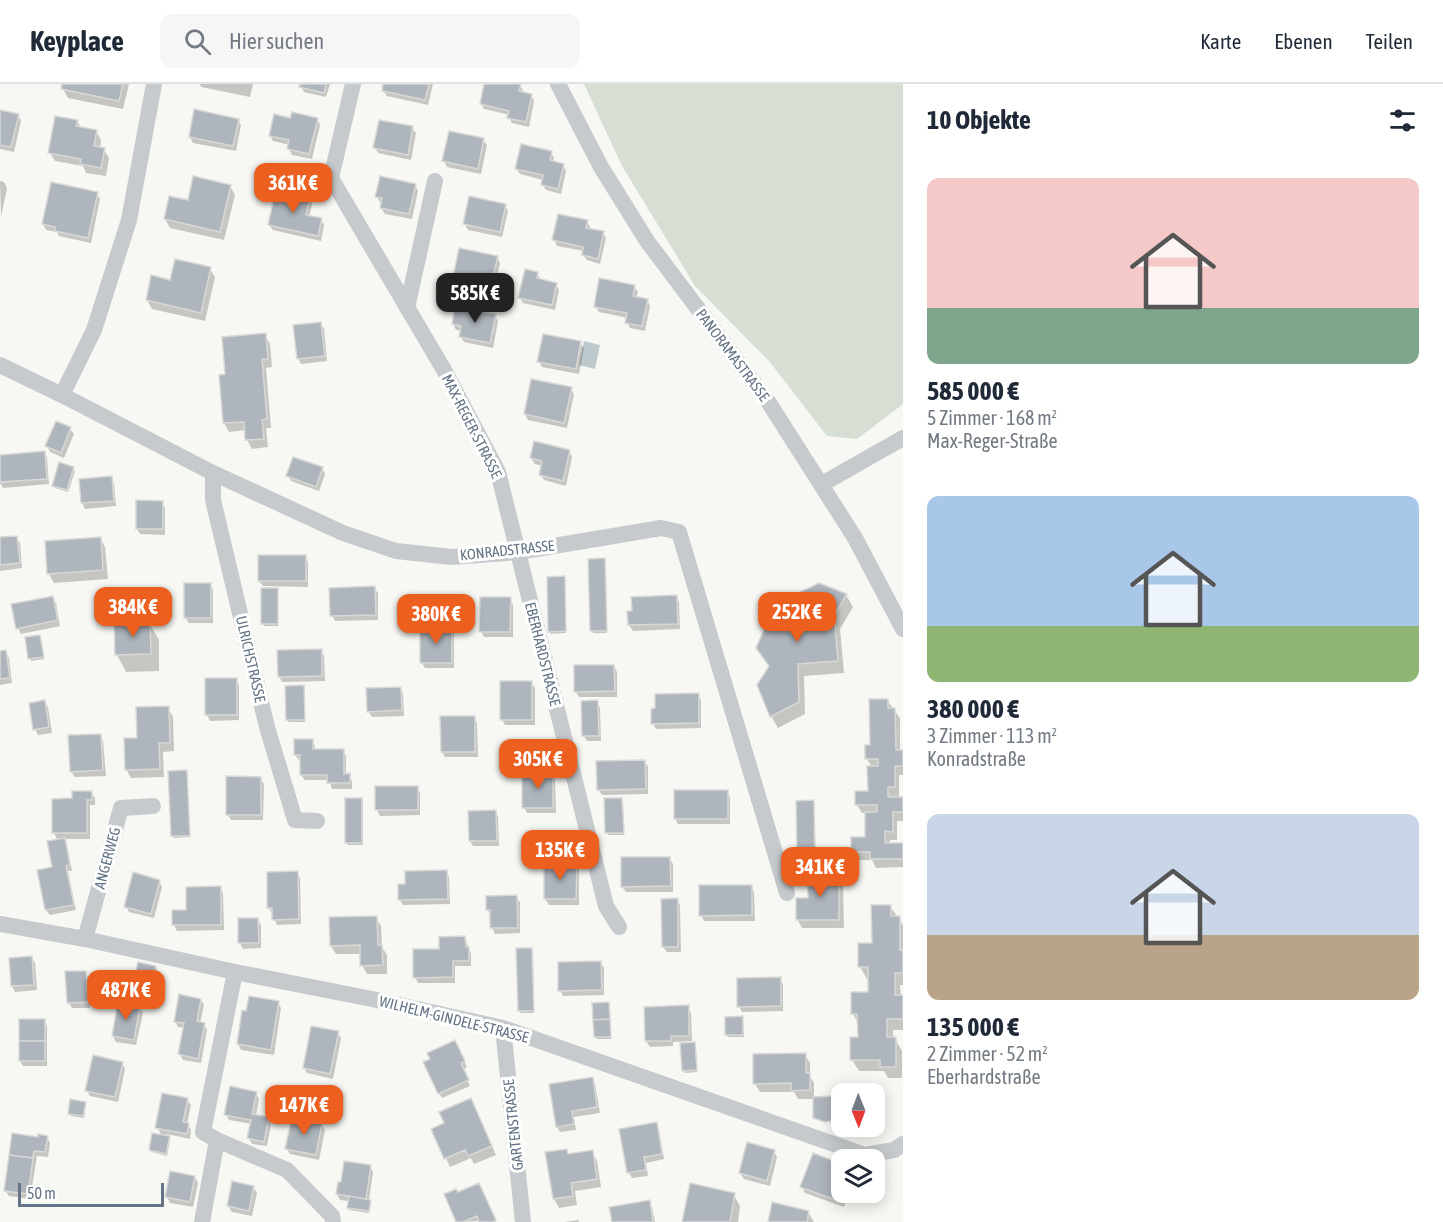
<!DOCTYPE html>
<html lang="de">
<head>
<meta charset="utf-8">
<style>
  :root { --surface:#fff; --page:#f6f6f7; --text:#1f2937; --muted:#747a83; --line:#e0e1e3; --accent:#ec5f1e }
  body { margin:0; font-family:"Asap Condensed",sans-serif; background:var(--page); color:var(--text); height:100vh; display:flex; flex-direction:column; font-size:22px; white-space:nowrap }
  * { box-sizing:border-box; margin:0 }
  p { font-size:20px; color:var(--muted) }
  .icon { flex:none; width:33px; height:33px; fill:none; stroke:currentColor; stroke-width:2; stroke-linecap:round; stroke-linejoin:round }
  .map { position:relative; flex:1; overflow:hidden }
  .side { display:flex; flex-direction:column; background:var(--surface); width:540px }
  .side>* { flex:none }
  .needle { width:39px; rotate:179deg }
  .buttons { position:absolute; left:831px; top:999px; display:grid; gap:12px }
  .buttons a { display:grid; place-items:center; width:54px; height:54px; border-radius:12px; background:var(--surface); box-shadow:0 3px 15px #0003; font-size:30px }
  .scale { position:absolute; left:18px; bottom:15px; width:146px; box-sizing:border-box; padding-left:6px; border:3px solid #647486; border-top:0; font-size:16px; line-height:21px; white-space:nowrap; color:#647486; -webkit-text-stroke:4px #fff; paint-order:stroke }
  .price { position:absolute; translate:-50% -51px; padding:0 14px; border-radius:12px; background:var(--accent); color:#fff; font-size:20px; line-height:39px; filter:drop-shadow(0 2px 3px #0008) }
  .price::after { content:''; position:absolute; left:50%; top:36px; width:18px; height:14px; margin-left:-9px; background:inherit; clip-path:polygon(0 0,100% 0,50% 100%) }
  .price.selected { background:#222; color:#fff }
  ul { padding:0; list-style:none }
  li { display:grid; align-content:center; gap:12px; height:318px; padding:0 24px }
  li span { display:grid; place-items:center; height:186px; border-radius:12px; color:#555 }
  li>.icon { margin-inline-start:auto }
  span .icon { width:108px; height:108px; fill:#fffc; stroke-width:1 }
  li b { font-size:26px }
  h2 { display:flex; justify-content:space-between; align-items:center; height:72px; padding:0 24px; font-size:26px }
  header { display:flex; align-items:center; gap:36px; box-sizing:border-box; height:84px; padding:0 30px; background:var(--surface); border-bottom:2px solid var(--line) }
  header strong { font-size:28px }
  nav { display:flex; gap:33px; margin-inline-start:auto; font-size:21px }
  .search { width:420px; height:54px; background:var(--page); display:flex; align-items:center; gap:15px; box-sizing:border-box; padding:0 21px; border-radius:12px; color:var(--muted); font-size:22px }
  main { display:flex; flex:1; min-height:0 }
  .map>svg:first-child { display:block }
</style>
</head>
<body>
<header>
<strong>Keyplace</strong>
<div class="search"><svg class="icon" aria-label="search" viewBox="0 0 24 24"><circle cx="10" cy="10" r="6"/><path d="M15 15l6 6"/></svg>Hier suchen</div>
<nav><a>Karte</a><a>Ebenen</a><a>Teilen</a></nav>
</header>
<main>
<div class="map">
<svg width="903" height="1138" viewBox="0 0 903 1138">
  <rect width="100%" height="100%" fill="#f7f7f3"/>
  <path fill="#d7dfd4" d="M584,0H903V320L857,355L827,352L769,277L695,202L622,82Z"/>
  <path fill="#bec9cd" d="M584,257L600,261L595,285L579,281Z"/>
  <path fill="#0003" d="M64,0H129L123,25L68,14L63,5Z
    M200,0H253L250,13L201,3Z
    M301,0H330L326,13L304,8L301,2Z
    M385,0H433L428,21L387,12L383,6Z
    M486,0H514L520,1L523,7L522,9L531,11L534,17L529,43L512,39L509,33L510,31L484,25L481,19Z
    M0,27L18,31L21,37L14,68L0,65Z
    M317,35L320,41L312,75L292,71L289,65L290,61L273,57L270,52L291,36Z
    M238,36L241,41L236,67L193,59L190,53Z
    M77,37L81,44L96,47L101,56L100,65L104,66L109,74L106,92L86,89L83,82L55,77L50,69Z
    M412,44L416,49L411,76L378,69L375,64Z
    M483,56L487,61L481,90L447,83L444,77Z
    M551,69L554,74L553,79L563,81L566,87L561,110L546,106L542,100L543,96L520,90L516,85Z
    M0,97L4,98L7,104L1,133Z
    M415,101L418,107L412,135L385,130L381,124L383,119L380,118L377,113Z
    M230,102L235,111L224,156L170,144L165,135L189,118Z
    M97,110L100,115L91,159L59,152L57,148L46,146L43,140Z
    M309,114L312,120L309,133L321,136L324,141L321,157L273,146L269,141Z
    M505,121L508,127L502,153L468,146L465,140Z
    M587,137L590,143V146L603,149L606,154L600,180L587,176L583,171L584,167L557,162L554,156Z
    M497,173L500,179L494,206L458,199L455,193Z
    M210,185L215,193L205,237L152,225L147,216L172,198Z
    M537,190L541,195L556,200L559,206L555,226L523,219L520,214Z
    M634,203L638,208L636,214L647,216L650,222L645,247L630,244L627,238L628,234L599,228L596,223Z
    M495,232L498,237L493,264L464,258L461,253L462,247L456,246L453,240Z
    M320,239L324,245L327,277L301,280L298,274Z
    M265,251L270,260L272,283L266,284L271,344H266L268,363L252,365L247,356L246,346L229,348L224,339L226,292Z
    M580,259L584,264L579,290L542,283L539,278Z
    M571,305L574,310L567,344L528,336L525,330Z
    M56,339L70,345L74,350L64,374L50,368L47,362Z
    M569,367L572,373L566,402L544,396L541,391L543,382L535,380L531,374Z
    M44,369L47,374L49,400L3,404L0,399V373Z
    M322,384L325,390L319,407L291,397L288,392Z
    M73,385L75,387L68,408L55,404L53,401Z
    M111,394L114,400L116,422L85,425L82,419L80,397Z
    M162,418L165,424V451L140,450L137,445Z
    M16,453L20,459L22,484L0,487V455Z
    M100,454L105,463L108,495L54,499L49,490Z
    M305,473L308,478V503L263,502L259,497Z
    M604,476L606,478L607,549H593L591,546Z
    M564,494L565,496L566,549L551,550L550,548Z
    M210,500L213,506V539H189L185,533Z
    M374,504L378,509V536L335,537L332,532Z
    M277,506L278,508V542H264L263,540Z
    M846,511L853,523L840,545L844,589L804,592L805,630L778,644L771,632L770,583L765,576Z
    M53,513L56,519L60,542L21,550L18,544Z
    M676,513L679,518L680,545L633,547L629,541V529Z
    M510,515L513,521V553H484L481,547Z
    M149,539L159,556V587L126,588L117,571Z
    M451,545L454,550V584H425L422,579Z
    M40,555L44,575L31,577L30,575Z
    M321,566L324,572L325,597L282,598L279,592Z
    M6,568L9,574L12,599L0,601V569Z
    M614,582L617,588V613H579L576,608Z
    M236,596L239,601V636L210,637L207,631Z
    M531,599L535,604V641H505L502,636Z
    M303,603L304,605L305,638H289L287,636Z
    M400,604L403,610L404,632L372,633L368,627Z
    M698,611L701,616V644L656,645L653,640Z
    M887,616L900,634V667H903V691H899V714H903V737H897V756H890V761H903V783L876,784L872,776H858L853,767L866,755V729H862L857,721L869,709L872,683L866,674Z
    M44,618L48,623L52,649L38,651L35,645Z
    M597,618L600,624L601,657H587L584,652Z
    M168,624L173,633L174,667L163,668L164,693L131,694L126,685L139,656Z
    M474,633L477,639L478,673H445L442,668Z
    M100,651L103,657L106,692L75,693L71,688Z
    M312,657L315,662V666L343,667L346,672V691H349L352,697V705H332L329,696H305L301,691V676H299L295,671Z
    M645,678L648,683V710L602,711L598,705Z
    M186,687L187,690L190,753L174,754L173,752Z
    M552,690L555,696L556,729H527L524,724Z
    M260,694L264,700L263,736H231L228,731Z
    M417,703L420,709V731L380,732L377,726Z
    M91,708L95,714V721H90V755H63L67,761L72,787H68L76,826L50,831L46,826L39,787L54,784L58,757L54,749L53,716H73Z
    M727,708L730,713V740H678L675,734Z
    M346,715H361L363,718V761H348L346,759Z
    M621,715L623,718L624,751H608L607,749L606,716Z
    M813,718L814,720L816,774H800L799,772Z
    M495,727L498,733L499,762H473L470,757Z
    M669,774L673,780V808H626L622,803Z
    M576,781L579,786V821H549L545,815Z
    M446,787L449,793L450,820L403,821L400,816L407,801Z
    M297,789L300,794L301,840L277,841L269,824Z
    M838,789L843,798L844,844H802L797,835L809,815Z
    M159,797L162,803L154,834L129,828L126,822Z
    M751,802L754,808L755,837H704L701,831Z
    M220,804L223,809L224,846L177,847L174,841V827H188Z
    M516,813L520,818V849L495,850L492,844L490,831L487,825Z
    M677,816L680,821L681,868H667L663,863Z
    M890,822L903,841V901H900L901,912H903V946H893V955H895L902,967V994H888L884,987H859L852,976L859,955V941L853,930L870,909V895H867L860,883L873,860Z
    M376,834L381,842L382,863L387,871V890H367L362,881L361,870H336L331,862Z
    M257,835L261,841V864L243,865L240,859Z
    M465,854L471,870V882H455V899H418L415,893L441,867Z
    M532,865L533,868L534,929H521L519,927Z
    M32,874L35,879L37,906L15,908L12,902Z
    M600,878L604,884V911L563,912L560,906Z
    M155,883L157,885L153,901L137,897L136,894Z
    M85,888L88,894L90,924H72L69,919Z
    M780,895L783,900V927L742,928L739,922Z
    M201,916L204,921L200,939L204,940L207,946L201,979L183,976L180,970L185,944L178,943L175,937Z
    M278,919L281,924L274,971L241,966L238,960L248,928Z
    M594,920H608L610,922L611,955H597L595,953Z
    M139,923L143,929L136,961L116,958L113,952Z
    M688,923L691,929L692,957L673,958V962L650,963L646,957Z
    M742,934L743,936L744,953H728L727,951Z
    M44,936L47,942V982H23L20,977Z
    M338,949L341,954L333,995L307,989L304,984Z
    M694,960L696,962L697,988L685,989L684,987Z
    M457,963L467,983L463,985L470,1002L442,1014L439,1009Z
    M805,971L810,979V992L814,999V1015H798L794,1008H760L755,1000Z
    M122,979L125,985L118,1018L90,1012L87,1007Z
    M592,994L595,1000L600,1029L574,1033L576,1046L560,1048L557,1043Z
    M256,1009L259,1015L256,1032L268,1034L271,1040L267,1062L252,1060L249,1054L252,1040L229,1036L226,1030Z
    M187,1016L191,1021L187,1040L191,1046L190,1055L167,1050L170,1056L167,1072L152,1068L150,1066L162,1052L157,1043Z
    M832,1016L838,1038L832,1039L814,1033Z
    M85,1019L86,1021L84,1034L71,1032L69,1029Z
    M475,1024L496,1071L474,1080L471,1074L450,1083L433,1046Z
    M656,1040L659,1046L664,1075L646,1079L648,1092L632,1094L629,1089L621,1046Z
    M322,1041L325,1046L319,1076L290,1070L287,1065Z
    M47,1053L50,1059L48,1073L37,1072L30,1115L9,1112L5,1106L39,1054Z
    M566,1067L569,1072L592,1068L597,1077L601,1103L575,1107L577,1121L559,1124L554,1115L547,1070Z
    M774,1067L777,1073L770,1102L744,1095L740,1089Z
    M370,1083L373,1088L369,1116L371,1119L369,1129L350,1126L348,1124L349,1117L340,1116L337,1110L342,1100Z
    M195,1093L198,1099L193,1123L170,1119L167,1113Z
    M253,1103L257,1109L252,1132L232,1128L228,1122Z
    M802,1103L842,1108H849L844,1123L805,1109Z
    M482,1106L496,1138L480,1137L458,1138L457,1110Z
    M734,1111L740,1122L738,1138H683Z
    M649,1118L652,1123L655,1138H613Z
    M808,1128L814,1138H769Z
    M578,1136L579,1138H564Z"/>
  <path fill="#aeb5bc" stroke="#d8d8d6" stroke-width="1.5" d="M62,0H123L119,17L61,5Z
    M300,0H326L324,9L299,3Z
    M383,0H429L425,16L382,7Z
    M484,0H521L519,7L532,10L526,38L507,34L509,27L480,20Z
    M194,25L239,35L233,62L189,53Z
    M0,26L19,30L11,63L0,61Z
    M292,28L318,34L309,70L287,65L289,56L269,52L274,30L290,34Z
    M55,32L78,36L76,42L97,46L94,62L105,64L101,84L80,80L81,75L48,69Z
    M379,36L413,42L408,71L373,64Z
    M449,47L484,54L478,85L442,77Z
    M521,60L552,67L550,76L564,80L558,105L541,101L543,91L515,85Z
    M193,92L231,101L220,148L164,135L169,112L188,116Z
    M380,92L416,100L409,130L380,124L382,114L375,113Z
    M51,98L98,108L88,154L55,147V143L42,140Z
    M276,105L310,113L306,131L322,134L318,152L268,141Z
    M469,112L506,120L500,148L463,140Z
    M558,130L588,136L586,144L604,147L598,175L582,171L583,163L552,156Z
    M459,164L498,172L491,201L453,193Z
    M175,175L211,183L201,229L146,216L151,191L170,196Z
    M525,185L538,188L537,194L557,199L552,221L518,214Z
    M599,194L635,201L633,212L648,215L642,242L625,239L627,229L594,223Z
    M455,223L496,230L490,259L459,253L461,242L452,240Z
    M321,238L325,272L297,275L293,241Z
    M266,249L268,275H262L267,335L262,336L264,355L245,356L244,338L223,339L219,291L225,290L222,253Z
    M543,250L581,257L576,285L537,278Z
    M531,295L572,303L564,339L524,330Z
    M56,337L71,343L61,369L45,362Z
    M534,357L570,366L563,397L539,391L542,377L530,374Z
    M45,367L47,395L0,398V371Z
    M293,373L323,383L316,403L286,392Z
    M59,378L74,383L67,406L52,402Z
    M112,392L114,417L81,419L79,395Z
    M136,416L163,417V445H136Z
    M17,452L20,479L0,481V453Z
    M101,453L103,486L47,490L45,457Z
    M258,471H306V497H258Z
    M605,474L607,547H590L588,475Z
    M565,492L566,547L548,548L547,493Z
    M184,499H211V534H184Z
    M819,499L847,510L834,532L838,577L798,580L799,618L770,633L757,601L769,582L756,564L775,520Z
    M375,502L376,531L330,532L329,504Z
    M261,504H278V540H261Z
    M677,511L678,540L628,541L627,527H632L631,513Z
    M53,512L58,536L16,545L11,520Z
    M480,513H511L510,548H479Z
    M150,537L151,570L115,571L114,538Z
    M420,543H452V579H420Z
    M40,551L44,573L28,575L25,553Z
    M322,565V592L278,593L277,566Z
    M6,566L10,594L0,595V567Z
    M574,581H614L615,607L574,608Z
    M205,594H237V631H205Z
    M500,597H532V636H500Z
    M304,601L305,636H286L285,602Z
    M401,603L402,626L367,628L366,604Z
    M699,609V639L651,640V625L655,624V610Z
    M869,615H888V624H895L896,666H903V682H895V703H888V713H903V728H893V748L885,747V759H903V775H870V768H851V753H865V728H877V721H855V707H868L867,682H878V675H865V661H870Z
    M45,616L49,643L33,646L29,619Z
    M598,616L599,652H582L581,617Z
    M169,622L170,659H159L160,685L125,686L124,654H137L136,623Z
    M440,632H475V668H441Z
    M101,650L103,686L70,688L68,651Z
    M294,655H313V665H344V690L350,689V699H327V691H300V671H294Z
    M645,676L646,705L597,706L596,677Z
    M187,686L190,752H171L168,687Z
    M553,688V724H522V689Z
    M226,692L261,693V731H226Z
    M375,702H418V726H375Z
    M674,706H728V735H674Z
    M72,707H92V716H87V749H52V715L72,714Z
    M345,714H362V759H345Z
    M604,714H622L624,749H605Z
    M814,716L815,772L797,773L796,717Z
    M496,726L497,757H469L468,727Z
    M65,754L70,781L66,782L74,821L45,826L37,786L52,783L47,757Z
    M621,773H670L671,802L621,803Z
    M544,779H577L576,815H544Z
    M447,786L448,815L398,816V800H405V787Z
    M298,787L299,835L272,836V824H267V788Z
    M133,788L160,796L151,830L124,823Z
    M807,788H839V836H796V814H808Z
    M699,801H752V831L699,832Z
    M221,802V841H172V826H186V803Z
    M517,811L518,844H490V826H486V812Z
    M678,814V863H662L661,815Z
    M871,821H891V832H900V866L903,865V889H895V911H903V935H887V953H896V983H880V976H850V953H858L857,930H851V908H868V883H858V859H872Z
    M377,832L378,861H382L383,881L360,882V861L330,862L329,833Z
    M238,834H258L259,859H238Z
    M465,852L466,863H469V877H453V893L413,894V865H439V853Z
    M516,864H532L534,927H518Z
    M32,872L34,901L11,902L9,874Z
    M601,877L602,906L558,907V878Z
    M138,878L156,882L152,899L134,895Z
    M65,887H86L88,918L67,919Z
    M781,893V922L737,923V894Z
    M179,910L201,915L197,937L205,939L198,975L178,970L184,939L174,938Z
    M249,912L279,917L271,966L237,960L242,926L246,927Z
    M118,918L140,922L134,956L112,952Z
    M609,918L610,935L593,936L592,919Z
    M689,921V952H671V957H645L644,923Z
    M743,932V951H725V933Z
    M19,935H45V957H19Z
    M610,935L611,953H594L593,936Z
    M311,942L339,947L330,990L303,984Z
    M455,956L465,977L461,979L469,996L438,1010L423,978L430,975L427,969Z
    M19,957H45V977H19Z
    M695,958L697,986L682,987L680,959Z
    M806,969V989H810V1006L791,1007V999L753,1000V970Z
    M93,971L123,978L115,1013L85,1007Z
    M593,993L597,1023L572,1027L574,1040L556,1043L549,1000Z
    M230,1002L257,1008L252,1030L269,1033L264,1058L247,1054L251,1036L224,1031Z
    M162,1009L188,1014L183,1038L189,1039L187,1050L155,1044Z
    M832,1012L838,1036L825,1038L813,1034V1013Z
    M471,1014L492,1062L468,1072L465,1066L444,1075L431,1045L444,1039L439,1028Z
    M70,1015L86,1018L83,1032L68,1030Z
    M292,1033L322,1039L316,1071L285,1065Z
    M657,1038L662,1070L644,1073L646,1086L627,1089L619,1045Z
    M12,1049L38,1053V1050L48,1052L45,1068L34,1067L33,1074L9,1071Z
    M152,1049L170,1052L166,1070L149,1066Z
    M747,1058L775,1066L767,1097L739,1089Z
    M567,1065L568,1070L593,1066L597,1095L571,1099L573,1112L553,1115L545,1068Z
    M813,1069L842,1080V1108H844L841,1118L800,1103Z
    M9,1071L33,1074L28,1110L4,1107Z
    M344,1077L371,1081L366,1115L336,1110L338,1098H341Z
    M170,1087L195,1092L190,1118L165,1113Z
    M232,1097L254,1102L249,1127L227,1122Z
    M479,1099L496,1136L493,1138H479L477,1132L463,1138H456L444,1110L456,1105L458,1108Z
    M690,1099L735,1109L730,1138H682Z
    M349,1112L371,1116L369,1127L347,1124Z
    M650,1116L653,1138H612L609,1123Z
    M772,1118L809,1127L807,1138H768Z"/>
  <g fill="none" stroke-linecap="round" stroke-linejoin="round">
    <path stroke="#c6cacd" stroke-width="16" d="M353,0L331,94L444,286L498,388L606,822L619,843
      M558,0L601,83L647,157L769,319L855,454L903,545
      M407,224L435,97
      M0,281L62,311L213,389L343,449L396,467L452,473L518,468L661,444L679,448L787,809
      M62,311L94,246L129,136L154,0
      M213,389V416L267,643L295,736L317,737
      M822,400L903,354
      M0,840L85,855L235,888L372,915L503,944L865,1071L894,1066L903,1060
      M85,855L121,724L153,722
      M503,944L523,1138
      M217,1056L287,1086L332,1132L333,1138
      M202,1138L217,1056L203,1048L235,888"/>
  </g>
  <g text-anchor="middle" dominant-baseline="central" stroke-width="6" stroke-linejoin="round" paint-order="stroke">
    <g font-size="15" fill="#647486" stroke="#fff">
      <text transform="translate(733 271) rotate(53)">PANORAMASTRASSE</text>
      <text transform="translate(472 342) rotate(63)">MAX-REGER-STRASSE</text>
      <text transform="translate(507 466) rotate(-6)">KONRADSTRASSE</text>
      <text transform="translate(543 570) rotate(76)">EBERHARDSTRASSE</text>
      <text transform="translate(251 575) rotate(77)">ULRICHSTRASSE</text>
      <text transform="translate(107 774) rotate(-75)">ANGERWEG</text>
      <text transform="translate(454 935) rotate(14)">WILHELM-GINDELE-STRASSE</text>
      <text transform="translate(513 1041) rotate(-96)">GARTENSTRASSE</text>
    </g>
  </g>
</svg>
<div class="buttons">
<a><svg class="needle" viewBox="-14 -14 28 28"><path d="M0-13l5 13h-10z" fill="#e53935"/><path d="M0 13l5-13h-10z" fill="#747a83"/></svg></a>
<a><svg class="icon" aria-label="layers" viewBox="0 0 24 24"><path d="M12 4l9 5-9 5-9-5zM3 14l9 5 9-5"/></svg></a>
</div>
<div class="scale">50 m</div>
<b class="price" style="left:293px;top:130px">361K €</b>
<b class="price selected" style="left:475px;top:240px">585K €</b>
<b class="price" style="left:133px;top:554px">384K €</b>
<b class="price" style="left:797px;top:559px">252K €</b>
<b class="price" style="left:436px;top:561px">380K €</b>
<b class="price" style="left:538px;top:706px">305K €</b>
<b class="price" style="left:560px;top:797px">135K €</b>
<b class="price" style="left:820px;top:814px">341K €</b>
<b class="price" style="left:126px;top:937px">487K €</b>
<b class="price" style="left:304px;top:1052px">147K €</b>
</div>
<section class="side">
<h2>10 Objekte<svg class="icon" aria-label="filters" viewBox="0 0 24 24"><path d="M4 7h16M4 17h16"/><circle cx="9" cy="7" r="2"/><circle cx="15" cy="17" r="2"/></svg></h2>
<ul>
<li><span style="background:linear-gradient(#f6c9c9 70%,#7fa58c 0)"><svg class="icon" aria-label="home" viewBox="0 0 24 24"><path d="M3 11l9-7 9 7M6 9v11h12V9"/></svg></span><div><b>585 000 €</b><p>5 Zimmer · 168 m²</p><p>Max-Reger-Straße</p></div></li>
<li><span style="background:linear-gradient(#a9c7e8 70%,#8fb573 0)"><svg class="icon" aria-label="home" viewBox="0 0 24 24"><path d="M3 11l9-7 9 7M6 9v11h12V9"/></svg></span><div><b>380 000 €</b><p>3 Zimmer · 113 m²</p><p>Konradstraße</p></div></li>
<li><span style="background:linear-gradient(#c9d6e8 65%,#b9a48a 0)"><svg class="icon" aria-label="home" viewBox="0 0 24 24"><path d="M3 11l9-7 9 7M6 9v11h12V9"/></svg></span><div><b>135 000 €</b><p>2 Zimmer · 52 m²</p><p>Eberhardstraße</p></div></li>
</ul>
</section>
</main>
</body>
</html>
